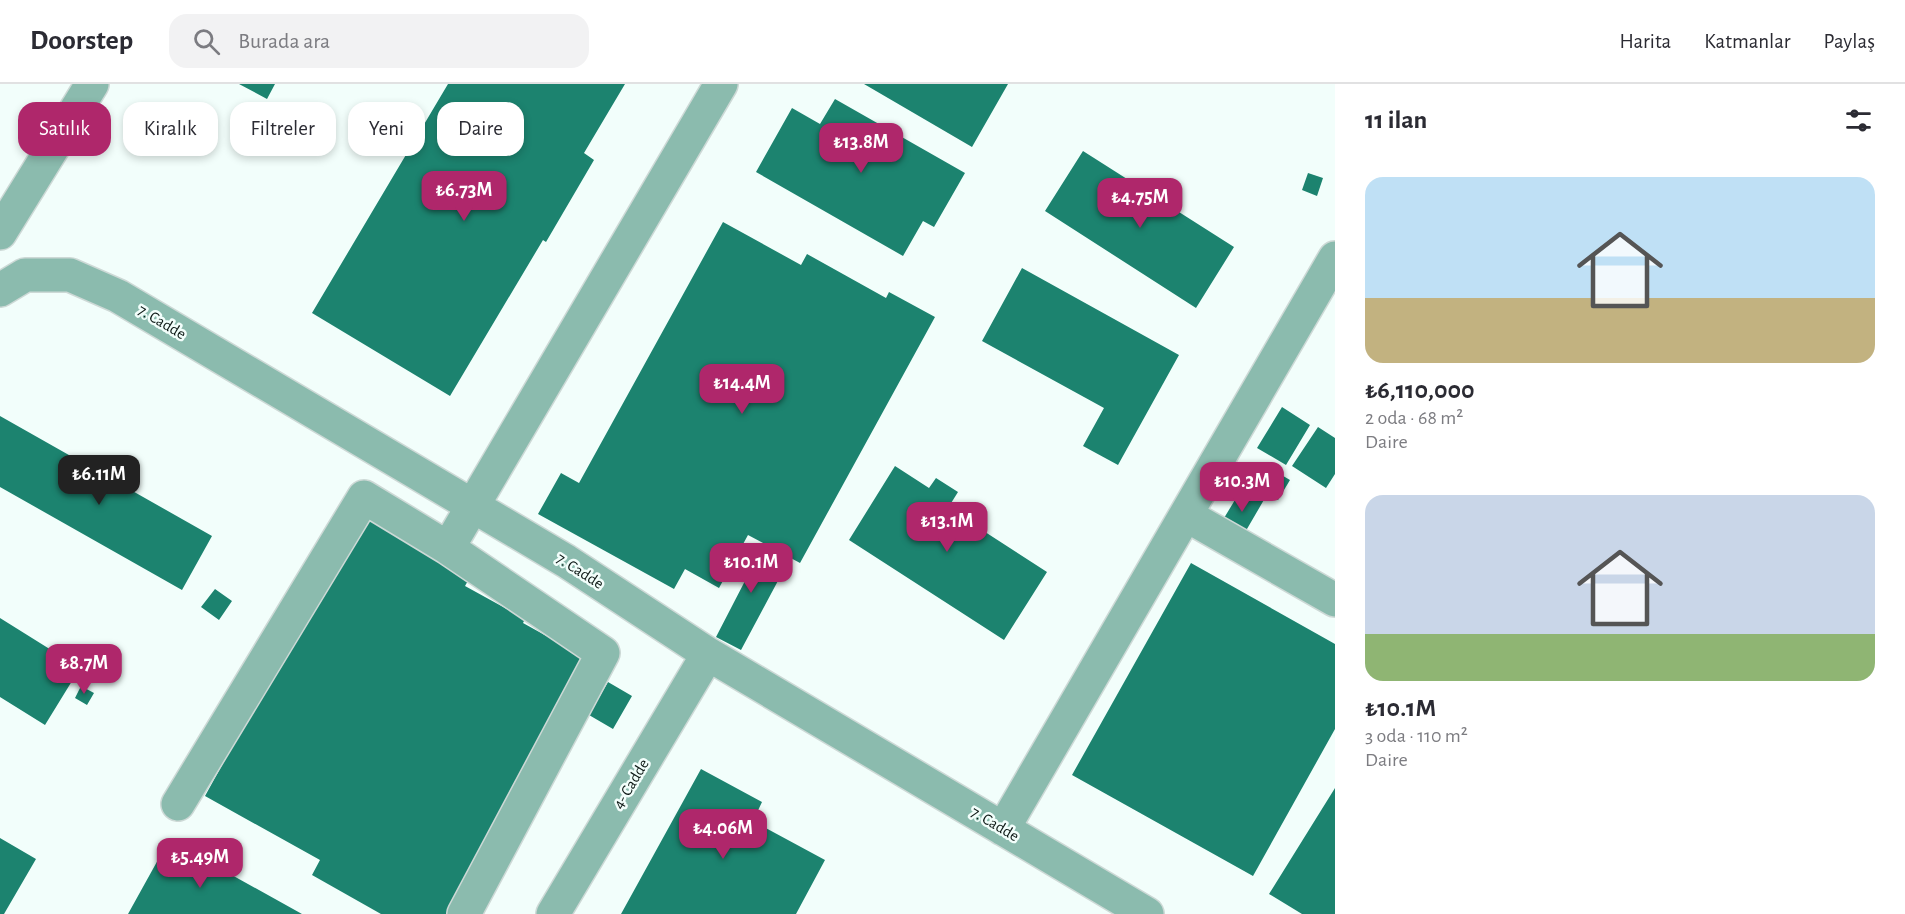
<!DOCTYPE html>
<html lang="tr">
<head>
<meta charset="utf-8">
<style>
  :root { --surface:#fff; --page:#f2f2f3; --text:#2b2b33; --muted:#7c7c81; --line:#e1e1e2; --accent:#af276b }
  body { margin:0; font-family:"Alegreya Sans",sans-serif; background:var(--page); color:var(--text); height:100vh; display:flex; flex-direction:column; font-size:22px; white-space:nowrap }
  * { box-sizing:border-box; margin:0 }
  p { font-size:20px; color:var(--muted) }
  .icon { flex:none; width:33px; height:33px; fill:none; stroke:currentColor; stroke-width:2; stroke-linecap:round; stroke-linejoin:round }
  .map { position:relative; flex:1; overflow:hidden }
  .drawer { display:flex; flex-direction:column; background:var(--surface); width:570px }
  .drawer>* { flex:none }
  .hud { position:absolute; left:18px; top:18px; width:570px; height:54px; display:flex; gap:12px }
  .price { position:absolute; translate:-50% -51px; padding:0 14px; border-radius:12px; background:var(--accent); color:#fff; font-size:20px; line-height:39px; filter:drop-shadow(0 2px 3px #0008) }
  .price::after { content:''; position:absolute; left:50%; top:36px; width:18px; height:14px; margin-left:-9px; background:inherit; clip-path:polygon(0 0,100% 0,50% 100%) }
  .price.on { background:#222; color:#fff }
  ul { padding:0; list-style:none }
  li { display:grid; align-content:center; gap:12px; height:318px; padding:0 30px }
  li span { display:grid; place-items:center; height:186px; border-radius:18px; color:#555 }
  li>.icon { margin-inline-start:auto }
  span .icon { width:108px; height:108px; fill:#fffc; stroke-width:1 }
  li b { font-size:26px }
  h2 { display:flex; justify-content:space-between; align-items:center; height:72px; padding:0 30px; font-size:26px }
  .chip { padding:0 21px; border-radius:18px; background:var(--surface); box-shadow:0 3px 9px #0003; font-size:21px; line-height:54px }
  .chip.on { background:var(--accent); color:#fff }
  header { display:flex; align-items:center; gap:36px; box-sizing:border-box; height:84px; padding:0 30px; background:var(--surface); border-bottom:2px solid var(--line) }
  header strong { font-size:28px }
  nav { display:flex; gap:33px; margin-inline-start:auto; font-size:21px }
  .search { width:420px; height:54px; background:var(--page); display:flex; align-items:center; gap:15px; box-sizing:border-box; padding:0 21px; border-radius:18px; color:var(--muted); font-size:22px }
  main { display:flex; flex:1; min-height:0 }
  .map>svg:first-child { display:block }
</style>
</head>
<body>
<header>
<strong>Doorstep</strong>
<div class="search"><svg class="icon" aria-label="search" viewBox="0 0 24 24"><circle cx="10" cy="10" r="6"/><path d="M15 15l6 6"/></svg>Burada ara</div>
<nav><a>Harita</a><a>Katmanlar</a><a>Paylaş</a></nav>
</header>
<main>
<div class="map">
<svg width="1335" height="830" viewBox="0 0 1335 830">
  <rect width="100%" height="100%" fill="#f2fefb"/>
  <path fill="#1c836f" d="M239,0H275L267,15Z
    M448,0H625L584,69L594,76L546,158L543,156L450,312L312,229Z
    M864,0H1008L972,63Z
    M835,15L965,89L934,143L923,137L903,172L756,88L792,24L820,40Z
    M1083,67L1234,163L1196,224L1045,127Z
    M1308,89L1323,94L1317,112L1302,106Z
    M723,138L801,181L807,170L886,214L889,208L935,233L800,479L748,451L719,504L685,485L674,505L538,430L561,389L579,399Z
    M1022,184L1179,271L1118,381L1083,362L1104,324L982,257Z
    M1282,323L1310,341L1286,381L1257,364Z
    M0,332L212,452L182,506L0,403Z
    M1318,343L1335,354V390L1326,404L1292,382Z
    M895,382L929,404L936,394L958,408L948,424L1047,488L1004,556L849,456Z
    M1273,386L1290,396L1278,416L1261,406Z
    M1244,401L1265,414L1240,457L1218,444Z
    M360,431L470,493L465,502L525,535L523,539L588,575L447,830H381L312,791L320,776L205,712Z
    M751,459L788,478L741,566L716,553L746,495L735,489Z
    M1191,479L1335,560V645L1253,792L1072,691Z
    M215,505L232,517L219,536L201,523Z
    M0,534L80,584L45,641L0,613Z
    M608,598L632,612L613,645L589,631Z
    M81,602L94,609L87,621L75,614Z
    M701,685L762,718L753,737L825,776L796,830H621Z
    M1335,704V830H1302L1269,810Z
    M0,754L36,775L4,830H0Z
    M169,756L302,830H128Z"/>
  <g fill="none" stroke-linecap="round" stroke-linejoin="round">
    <g stroke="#cdd9d6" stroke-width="36">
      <path id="minor" d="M0,149L92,0
        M0,206L25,191H70L118,212L566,477L708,570L1147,830
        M1186,431L1335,516
        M448,464L603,569L464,830
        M178,720L364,413L448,464L721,0
        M1003,745L1335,174
        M553,830L708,570"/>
    </g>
    <use href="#minor" stroke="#8bbbae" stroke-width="33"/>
  </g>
  <g text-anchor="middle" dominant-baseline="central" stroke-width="5" stroke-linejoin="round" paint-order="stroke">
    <g font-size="16" fill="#0c1714" stroke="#f2fefb">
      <text transform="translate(162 238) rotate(31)">7. Cadde</text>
      <text transform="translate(580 487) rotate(33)">7. Cadde</text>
      <text transform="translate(631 700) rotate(-59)">4- Cadde</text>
      <text transform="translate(995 740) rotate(31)">7. Cadde</text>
    </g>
  </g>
</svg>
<b class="price" style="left:861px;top:90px">₺13.8M</b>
<b class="price" style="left:464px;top:138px">₺6.73M</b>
<b class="price" style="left:1140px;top:145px">₺4.75M</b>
<b class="price" style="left:742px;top:331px">₺14.4M</b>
<b class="price on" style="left:99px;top:422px">₺6.11M</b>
<b class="price" style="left:1242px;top:429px">₺10.3M</b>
<b class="price" style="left:947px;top:469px">₺13.1M</b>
<b class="price" style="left:751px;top:510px">₺10.1M</b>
<b class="price" style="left:84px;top:611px">₺8.7M</b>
<b class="price" style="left:723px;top:776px">₺4.06M</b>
<b class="price" style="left:200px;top:805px">₺5.49M</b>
<div class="hud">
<a class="chip on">Satılık</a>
<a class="chip">Kiralık</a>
<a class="chip">Filtreler</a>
<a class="chip">Yeni</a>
<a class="chip">Daire</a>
</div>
</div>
<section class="drawer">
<h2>11 ilan<svg class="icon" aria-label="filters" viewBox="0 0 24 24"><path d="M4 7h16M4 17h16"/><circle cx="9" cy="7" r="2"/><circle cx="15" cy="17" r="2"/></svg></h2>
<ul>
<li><span style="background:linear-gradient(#bfe0f5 65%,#c2b280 0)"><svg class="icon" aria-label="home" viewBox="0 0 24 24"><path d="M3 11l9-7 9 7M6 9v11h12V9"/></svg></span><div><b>₺6,110,000</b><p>2 oda · 68 m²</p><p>Daire</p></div></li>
<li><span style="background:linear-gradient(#c9d6e8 75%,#8fb573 0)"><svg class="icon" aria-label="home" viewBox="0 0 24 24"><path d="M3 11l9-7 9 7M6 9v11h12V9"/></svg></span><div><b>₺10.1M</b><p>3 oda · 110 m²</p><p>Daire</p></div></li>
</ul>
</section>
</main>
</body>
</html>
